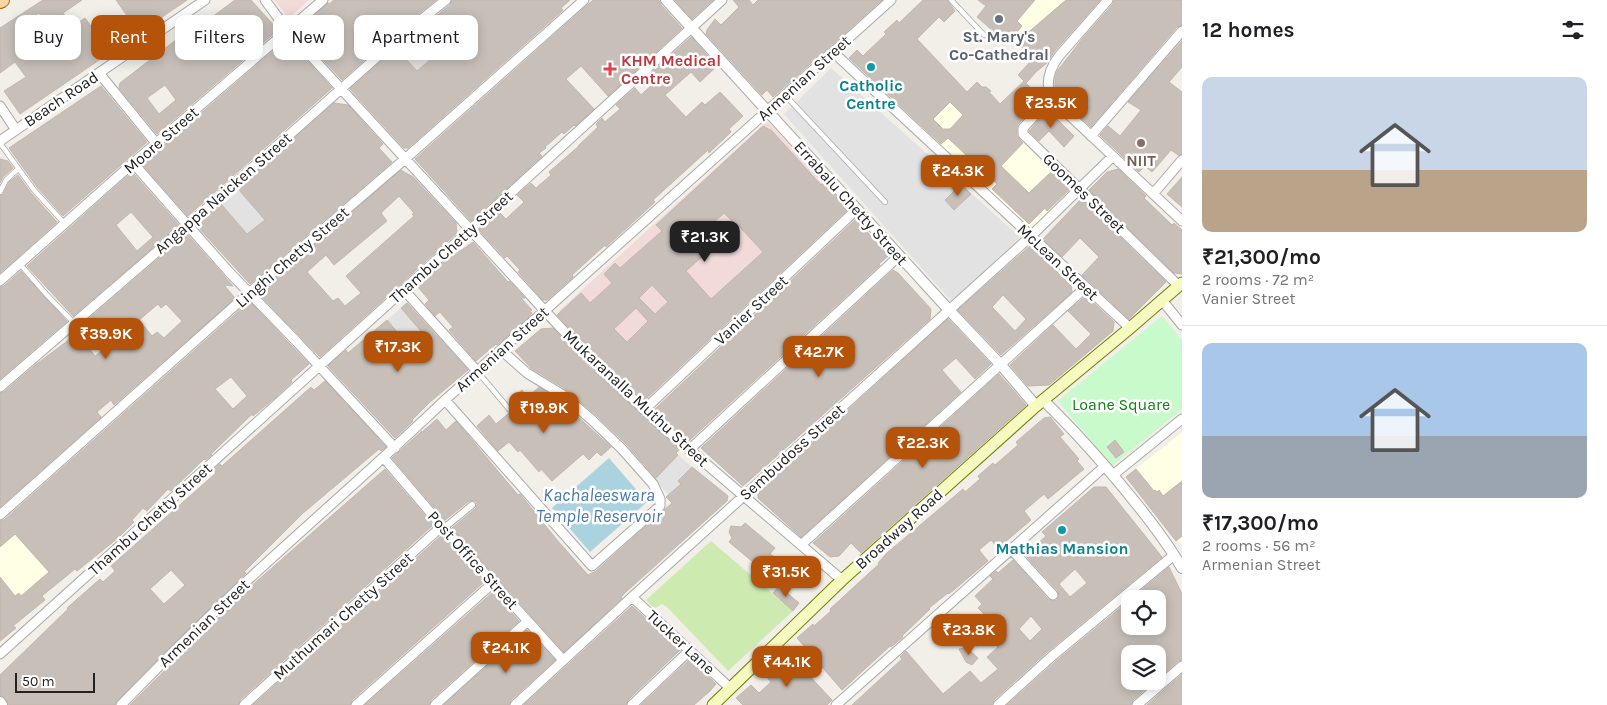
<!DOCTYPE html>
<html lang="en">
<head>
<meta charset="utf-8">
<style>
  :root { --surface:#fff; --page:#f2f2f2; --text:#202124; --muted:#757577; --line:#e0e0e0; --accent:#b45309 }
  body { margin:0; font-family:Karla,sans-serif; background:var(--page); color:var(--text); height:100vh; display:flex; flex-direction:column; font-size:19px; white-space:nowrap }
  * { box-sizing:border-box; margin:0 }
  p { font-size:16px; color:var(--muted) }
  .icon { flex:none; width:28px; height:28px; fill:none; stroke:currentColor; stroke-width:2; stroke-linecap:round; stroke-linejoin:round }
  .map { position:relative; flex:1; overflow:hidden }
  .drawer { display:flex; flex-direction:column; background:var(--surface); width:425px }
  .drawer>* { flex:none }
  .hud { position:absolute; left:15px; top:15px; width:475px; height:45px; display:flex; gap:10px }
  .buttons { position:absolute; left:1121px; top:590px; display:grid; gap:10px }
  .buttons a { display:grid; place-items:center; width:45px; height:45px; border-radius:10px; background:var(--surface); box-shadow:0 2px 12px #0003; font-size:25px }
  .scale { position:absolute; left:15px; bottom:12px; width:80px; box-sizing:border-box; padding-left:5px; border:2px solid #222; border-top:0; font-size:14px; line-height:18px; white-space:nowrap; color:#222; -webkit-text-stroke:4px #fff; paint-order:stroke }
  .price { position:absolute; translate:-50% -42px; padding:0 11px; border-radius:10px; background:var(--accent); color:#fff; font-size:16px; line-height:32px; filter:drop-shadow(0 1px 2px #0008) }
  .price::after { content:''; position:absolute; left:50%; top:30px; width:15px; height:11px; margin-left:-8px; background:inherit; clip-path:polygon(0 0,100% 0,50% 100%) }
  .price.active { background:#222; color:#fff }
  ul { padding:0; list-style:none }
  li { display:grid; align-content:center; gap:10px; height:265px; padding:0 20px }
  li+li { border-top:1px solid var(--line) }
  li span { display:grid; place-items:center; height:155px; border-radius:10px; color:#555 }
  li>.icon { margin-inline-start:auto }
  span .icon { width:90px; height:90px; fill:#fffc; stroke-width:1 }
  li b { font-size:21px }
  h2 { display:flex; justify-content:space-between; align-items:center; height:60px; padding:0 20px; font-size:21px }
  .pill { padding:0 18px; border-radius:10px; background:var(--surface); box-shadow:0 2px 12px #0003; font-size:18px; line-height:45px }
  .pill.active { background:var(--accent); color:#fff }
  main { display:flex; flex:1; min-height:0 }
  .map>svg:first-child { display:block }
</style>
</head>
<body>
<main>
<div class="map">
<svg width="1182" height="705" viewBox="0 0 1182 705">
  <rect width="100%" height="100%" fill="#f2efe9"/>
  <path fill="#f2dad9" d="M274,0H309L289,18Z
    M767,121L844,203L645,392L559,311Z"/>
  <path fill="#ffffe5" d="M978,0H1101L1042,65L1029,56L1017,42L1019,40L1013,36L1011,38L1005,34L1001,38L977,17L986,6Z
    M977,82L982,87H986L991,91L985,97L995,103L997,101L1019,123V132L1023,143L1069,188V192L1030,231L923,129L950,102L954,105Z
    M1182,432V545L1177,540L1176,541L1126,477Z
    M17,508L71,572L43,596L45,600L13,626L0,609V523Z"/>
  <path fill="#cdebb0" d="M711,541L793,611L728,671L667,607L662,604L654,609L646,600Z"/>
  <path fill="#c8facc" d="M1162,316L1182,340V409L1112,466L1058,401Z"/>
  <path fill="#e2e2e2" d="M420,26L442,50L417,71L396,48Z
    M831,68L1020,237L952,302L784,114Z
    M239,191L265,220L247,234L222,205Z
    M401,308L432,344L418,356L387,320Z
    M678,455L692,467L678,481L681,484L669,495L654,480Z"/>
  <path fill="#aad3df" d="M609,458L647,502L590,552L552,508Z"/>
  <path fill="#c7bfb8" stroke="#c4b6ab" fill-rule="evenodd" d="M43,0H82L63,13L72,27L85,18L93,29L102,23L107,31L128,17L116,0H187L20,114L4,91L26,77L15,62L0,73V28ZM39,13L58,40L44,50L25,22Z
    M235,0H251L278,30L157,134L119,88L120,83L194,26L196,29ZM165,85L176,100L159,114L147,98Z
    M334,0H436L400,28L342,80L296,31L328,3L329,4Z
    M452,0H570L561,8L563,10L408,148H404L350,89L396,48L417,71L431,59L442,50L422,27L450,5Z
    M593,0H659L661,5L682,28L608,96L581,66L566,79L594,109L575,126L574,125L564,134L562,132L545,147L546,148L539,153L542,156L471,221L415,159Z
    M675,0H713L692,19Z
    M733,0H749L753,5L758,0H882L773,97L767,90L762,95L706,34L707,30L715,19L721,25L739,7Z
    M923,0H947L955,11L944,22L939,17L917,39L967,92L977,82L982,87H986L991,91L989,92L1000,104L1024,81L1018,75L1032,60L1017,42L1066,0H1100L1054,52L1047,63L1037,71L1026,83L1036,94L1037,104L1018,124L1017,127V136L1023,143L1001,166L1029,193L1052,171L1069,188V190L1047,211L1045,208L1029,224L992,189L997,184L948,138L941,144L849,58L857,50L863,56L886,34L884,32L897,20L899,23ZM950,102L963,115L950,129H943L933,119Z
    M978,0H1035L1017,21L1022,26L1013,37L1007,31L1001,38L977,17L986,6Z
    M1114,0H1182V25L1177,27L1091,127L1056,95L1055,86V77L1058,70L1083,38L1113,4Z
    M691,37L717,66L700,82L691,72L665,95L686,117L702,102L705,105L720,92L743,116L729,129L731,132L709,153L708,150L653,200L655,202L606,247L605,245L572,275L573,277L547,300H543L518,272L520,270L507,256L505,258L479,230L499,212L506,219L524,202L517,195L531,183L536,188L551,175L549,172L579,146H578L598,127L596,124L602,118L605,122L620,109L616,105L635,88L641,95L654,83L648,76Z
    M287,39L332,88L188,216L142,164Z
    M1182,41V67L1169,82L1182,92V154L1178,155L1171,150L1152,172L1145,166L1139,172L1100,135L1108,126L1120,136L1141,110L1128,102Z
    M101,86L147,142L63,216L37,187L9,148Z
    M334,103L348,105L383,144L379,148L392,162L250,284L197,226L221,204L247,234L265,220L238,189Z
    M1048,110L1074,136L1064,147L1049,131L1039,141L1029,131Z
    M763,126L772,131L821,185L823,183L848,209L644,401L595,356L557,315L581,293L590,303L612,283L604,274L615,263L620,268L662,231L656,225ZM724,213L737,226L738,225L763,252L711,299L686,271L714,246L702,233ZM652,285L668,302L655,314L639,298ZM636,308L648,321L627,342L614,329Z
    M0,159L8,161L13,168L3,177L0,183Z
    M1118,169L1146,196L1144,198L1172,225L1174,223L1182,230V274L1174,273L1089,190L1107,172Z
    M401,170L413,177L456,223L457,233L320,357L258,293ZM399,196L414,213L412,214L414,216L346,276L361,293L345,306L338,298L333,301L307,272L326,255L334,265L387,221L381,213Z
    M132,172L179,225L73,316L27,266ZM131,212L153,237L137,251L116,225Z
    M18,175L31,193L57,222L0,273V196L3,194L9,182Z
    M1182,177V207L1167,194Z
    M961,184L971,194L954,210L945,200Z
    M1081,199L1166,282L1129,319L1082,275L1099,257L1080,238L1062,257L1043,239Z
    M856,219L888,256L879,264L880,265L691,439L689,441L654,410Z
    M187,234L233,286L224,285L235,298L114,405L111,400L97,412L101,417L0,507V393L4,392L34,366L90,324L85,322ZM158,304L161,308L166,304L182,321L164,338L157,332L152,336L139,320ZM106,325L118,338L95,356L84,342Z
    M473,242L508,282L509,281L525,298H521L532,310L530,312L532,313L529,317L497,345L496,344L476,361L449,330L453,327L445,318L440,312L435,316L425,304L429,300L417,286L459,248V252Z
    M1031,245L1054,266L1052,267L1071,286L1072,292L1001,355L958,310ZM1003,295L1026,319L1015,331L992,307Z
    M893,270L898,273L931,309L930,319L743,486L701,448Z
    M21,271L67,321L0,379V287L4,286Z
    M1086,296L1114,322L1113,331L1049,385L1028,386L1010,365L1053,325L1076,349L1091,334L1068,311Z
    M251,303L309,364L291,380L292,382L276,397L253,416L252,414L211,454L212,455L205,460L204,459L171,491L168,489L147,511L143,508L132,520L134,522L119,537L77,571L75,569L42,596L45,600L13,626L16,628L0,641V577L15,596L19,593L21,596L49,572L15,534L0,547V521L4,520L243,307L245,308ZM231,377L247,396L233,409L215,389Z
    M407,303L468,370L430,402L412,420L413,421L395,438L328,366L346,350L348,353L387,320L418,356L432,344L401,308Z
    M948,319L991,364L975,379L956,358L942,370L961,392L801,537L758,498V492Z
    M553,328L587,365L680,449L676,453L678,455L656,478L627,445L596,415L564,388L531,368L515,351L541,329Z
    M999,374L1026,405L861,553L851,543L839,556L830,557L813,543Z
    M325,381L386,447L381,451L379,449L302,514L244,572L246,573L145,672L117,701L115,705H9L5,698L0,695V675L68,609L67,608L100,579L103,582L115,571L111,566L216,473L213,470L220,464L222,466L311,387L314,390ZM171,570L185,585L164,604L150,589Z
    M539,387L554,397L549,401L567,422L576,415L611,447L601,456L597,452L589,460L583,454L552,481L541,469L539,472L520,450L518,452L509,442L498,451L477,426L489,415L496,424L521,403L515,396L522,390L528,397Z
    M1050,417L1064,434L1060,437L1079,459L1077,461L1084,469L1048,499L1044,494L1024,511L1031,520L998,548L991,540L979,550L988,561L949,594L948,593L929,608L930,609L902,636L903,637L891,647L890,646L842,690L797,638L813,624L814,626L831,611L830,609L879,564L878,563L887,553L963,489L965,492L980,479L978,476L993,463L995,465L1018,445L1016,442L1044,418Z
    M437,419L446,430L456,421L518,495L520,494L557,540L588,575L596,571L672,503L666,497L681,484L678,481L692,467L728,496L727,501L627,591L621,597L622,598L564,652L452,528L476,508L477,505L476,501H469L445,520L392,458L422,431V432Z
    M1115,440L1124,452L1116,458L1107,447Z
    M385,469L433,525L240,700L238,705H130L241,595Z
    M1136,469L1154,491L1155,490L1157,492L1159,490L1163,496L1182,481V536L1176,541L1126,477Z
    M1094,487H1106L1162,557L1047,652L994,700L992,705H852L902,659L900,657L906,651L943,694L970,671L981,683L998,669L987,657L998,647L976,624L985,615L978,608L982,604L975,596L993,579L990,576L996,571L998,573L1013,560L1048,599L1052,601L1057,600L1059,596L1058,591L1025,555L1046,536L1042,532ZM1075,569L1087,583L1070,597L1059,584ZM1031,616L1042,629L1030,641L1019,629Z
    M745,523L775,548L770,554L777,559L769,568L763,562L759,567L729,542L732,538L729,532L731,526L741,527Z
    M442,535L484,582L352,700L350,705H253Z
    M1169,567L1182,594V660L1178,661L1158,679V654H1130V681H1155L1133,700L1131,705H1007L1055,662L1130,600V626H1158V599H1131Z
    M779,586L799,603L793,611L773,593Z
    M493,592L519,621L431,700L429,705H365Z
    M632,606L680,650L628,700L626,705H524Z
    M527,630L555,660L511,700L509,705H444Z
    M967,648L978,658L972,665L966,662L959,649Z
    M788,653L832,700L827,705H743L736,698L751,685L759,693L771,682L765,675Z
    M690,659L716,684L710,691L694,705H641Z
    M1182,674V705H1147Z"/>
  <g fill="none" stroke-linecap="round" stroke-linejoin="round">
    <g stroke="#a9a9a9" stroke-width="6">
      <path id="service" d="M951,0L984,35
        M785,95L885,202
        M0,143L34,190L65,224
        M0,192L6,180L18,169
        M20,264L46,294L74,323
        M477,371L509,409"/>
    </g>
    <g stroke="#a9a9a9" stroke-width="8">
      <path id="pedestrian" d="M444,528L472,505"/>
    </g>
    <g stroke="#a9a9a9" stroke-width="11">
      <path id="minor" d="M265,0L288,31L545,311L591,360L663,427L842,580
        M833,52L1130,328
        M99,73L156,143
        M1051,98L1023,128V134L1179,286
        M1051,98L1182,221
        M1051,98C1045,83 1050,68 1059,56L1108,0
        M0,106L16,130
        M1091,136L1182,31
        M0,141L205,0
        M133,163L229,272L297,342L395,448
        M1153,194L1182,160
        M0,281L133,163L323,0
        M404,290L477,371
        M1162,300L1182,325
        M0,387L188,225L404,33L446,0
        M445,400L592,566L660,506V499L653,484L622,449L592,420L563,395L527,373L501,350
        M644,410L857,209
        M689,450L899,256
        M384,458L442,526L563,660
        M1113,475L1182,419
        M0,515L249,293L405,159L584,0
        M801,545L1086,287
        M1011,549L1053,595
        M632,597L730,688
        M0,654L470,230L722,0
        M121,705C159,666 197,628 237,590C306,526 377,465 445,400L891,0
        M244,705L442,526
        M356,705L493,583
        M435,705L528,621
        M515,705L632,597L1031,236L1113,156
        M632,705L690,650
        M836,705L1105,466
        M998,705L1051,657L1174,555
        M1137,705L1182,666"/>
    </g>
    <g stroke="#a9a9a9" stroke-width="12">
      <path id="tertiary" d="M666,0L949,310L1001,365L1036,406
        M1043,400C1076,432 1106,466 1135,502C1152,523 1168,544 1182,568
        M0,702L2,705"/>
    </g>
    <g stroke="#707d05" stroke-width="13">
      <path id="secondary" d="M713,705L842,580L1036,406L1130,328L1182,283"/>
    </g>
    <g stroke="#a06b00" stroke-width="16">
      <path id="primary" d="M0,1L2,0"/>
    </g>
    <use href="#service" stroke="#fff" stroke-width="4.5"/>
    <use href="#pedestrian" stroke="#fff" stroke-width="6"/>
    <use href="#minor" stroke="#fff" stroke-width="9"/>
    <use href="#tertiary" stroke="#fff" stroke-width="10"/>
    <use href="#secondary" stroke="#f7fabf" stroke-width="11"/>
    <use href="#primary" stroke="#fcd6a4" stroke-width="14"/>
  </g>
  <circle fill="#6b7280" stroke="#fff" stroke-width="2" cx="999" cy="19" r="5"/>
  <g fill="#0f9aa8" stroke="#fff" stroke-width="2">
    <circle cx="871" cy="67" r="5"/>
    <circle cx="1062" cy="530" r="5"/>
  </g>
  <path fill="#e0444e" stroke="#fff" stroke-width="2" d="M607.5 61.5h5v5h5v5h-5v5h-5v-5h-5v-5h5z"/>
  <circle fill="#8d6e63" stroke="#fff" stroke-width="2" cx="1141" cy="143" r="5"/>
  <g text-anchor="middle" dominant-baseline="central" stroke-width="5" stroke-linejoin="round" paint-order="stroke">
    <g font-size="16" font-weight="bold" fill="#5b616d" stroke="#fff">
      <text x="999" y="36">St. Mary's<tspan x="999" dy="18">Co-Cathedral</tspan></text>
    </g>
    <g font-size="16" font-weight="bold" fill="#be3a42" stroke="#fff" text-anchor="start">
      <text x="621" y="60">KHM Medical<tspan x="621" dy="18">Centre</tspan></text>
    </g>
    <g font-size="16" fill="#222" stroke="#fff">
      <text transform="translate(804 78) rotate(-42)">Armenian Street</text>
      <text transform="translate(61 99) rotate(-34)">Beach Road</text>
      <text transform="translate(161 140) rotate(-41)">Moore Street</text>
      <text transform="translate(223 193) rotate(-41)">Angappa Naicken Street</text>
      <text transform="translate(1084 193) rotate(44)">Goomes Street</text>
      <text transform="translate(851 203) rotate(48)">Errabalu Chetty Street</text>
      <text transform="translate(451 247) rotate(-42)">Thambu Chetty Street</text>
      <text transform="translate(292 257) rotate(-41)">Linghi Chetty Street</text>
      <text transform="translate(1058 262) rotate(43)">McLean Street</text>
      <text transform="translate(751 310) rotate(-43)">Vanier Street</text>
      <text transform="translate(502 349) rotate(-42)">Armenian Street</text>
      <text transform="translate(636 398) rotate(43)">Mukaranalla Muthu Street</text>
      <text transform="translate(792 452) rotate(-42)">Sembudoss Street</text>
      <text transform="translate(150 519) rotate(-42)">Thambu Chetty Street</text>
      <text transform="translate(899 529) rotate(-42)">Broadway Road</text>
      <text transform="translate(473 560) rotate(48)">Post Office Street</text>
      <text transform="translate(343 616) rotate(-42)">Muthumari Chetty Street</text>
      <text transform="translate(204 623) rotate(-44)">Armenian Street</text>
      <text transform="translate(681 642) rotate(43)">Tucker Lane</text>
    </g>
    <g font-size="16" font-weight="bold" fill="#0d838f" stroke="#fff">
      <text x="871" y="85">Catholic<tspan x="871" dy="18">Centre</tspan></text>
      <text x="1062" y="548">Mathias Mansion</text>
    </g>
    <g font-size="16" font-weight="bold" fill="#785e54" stroke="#fff">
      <text x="1141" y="160">NIIT</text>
    </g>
    <g font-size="16" fill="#0c8416" stroke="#fff">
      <text x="1121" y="404">Loane Square</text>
    </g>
    <g font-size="18" font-style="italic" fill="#4a7aab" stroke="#fff">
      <text x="599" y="495">Kachaleeswara<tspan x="599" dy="21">Temple Reservoir</tspan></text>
    </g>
  </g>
</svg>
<div class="buttons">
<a><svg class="icon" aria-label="locate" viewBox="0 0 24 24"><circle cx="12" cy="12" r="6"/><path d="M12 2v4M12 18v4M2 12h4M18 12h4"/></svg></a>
<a><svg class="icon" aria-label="layers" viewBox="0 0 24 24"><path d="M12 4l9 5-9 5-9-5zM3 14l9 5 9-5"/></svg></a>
</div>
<div class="scale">50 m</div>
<b class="price" style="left:1051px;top:129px">₹23.5K</b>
<b class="price" style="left:958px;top:197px">₹24.3K</b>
<b class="price active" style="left:705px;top:263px">₹21.3K</b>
<b class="price" style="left:106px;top:360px">₹39.9K</b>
<b class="price" style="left:398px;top:373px">₹17.3K</b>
<b class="price" style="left:819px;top:378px">₹42.7K</b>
<b class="price" style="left:544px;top:434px">₹19.9K</b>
<b class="price" style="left:923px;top:469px">₹22.3K</b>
<b class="price" style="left:786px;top:598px">₹31.5K</b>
<b class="price" style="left:969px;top:656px">₹23.8K</b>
<b class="price" style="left:506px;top:674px">₹24.1K</b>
<b class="price" style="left:787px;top:688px">₹44.1K</b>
<div class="hud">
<a class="pill">Buy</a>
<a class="pill active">Rent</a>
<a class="pill">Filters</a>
<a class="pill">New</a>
<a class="pill">Apartment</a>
</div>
</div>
<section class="drawer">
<h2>12 homes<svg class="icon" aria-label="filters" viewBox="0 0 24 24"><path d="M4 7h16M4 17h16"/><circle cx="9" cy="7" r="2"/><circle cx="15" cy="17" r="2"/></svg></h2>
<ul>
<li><span style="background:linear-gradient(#c9d6e8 60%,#b9a48a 0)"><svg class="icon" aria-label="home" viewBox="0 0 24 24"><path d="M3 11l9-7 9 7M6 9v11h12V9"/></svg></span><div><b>₹21,300/mo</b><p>2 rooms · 72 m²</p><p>Vanier Street</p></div></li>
<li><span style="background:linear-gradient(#a9c7e8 60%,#9aa5b1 0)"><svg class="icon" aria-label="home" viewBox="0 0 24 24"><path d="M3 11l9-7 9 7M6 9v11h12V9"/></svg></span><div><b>₹17,300/mo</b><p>2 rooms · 56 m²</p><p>Armenian Street</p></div></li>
</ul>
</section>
</main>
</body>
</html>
